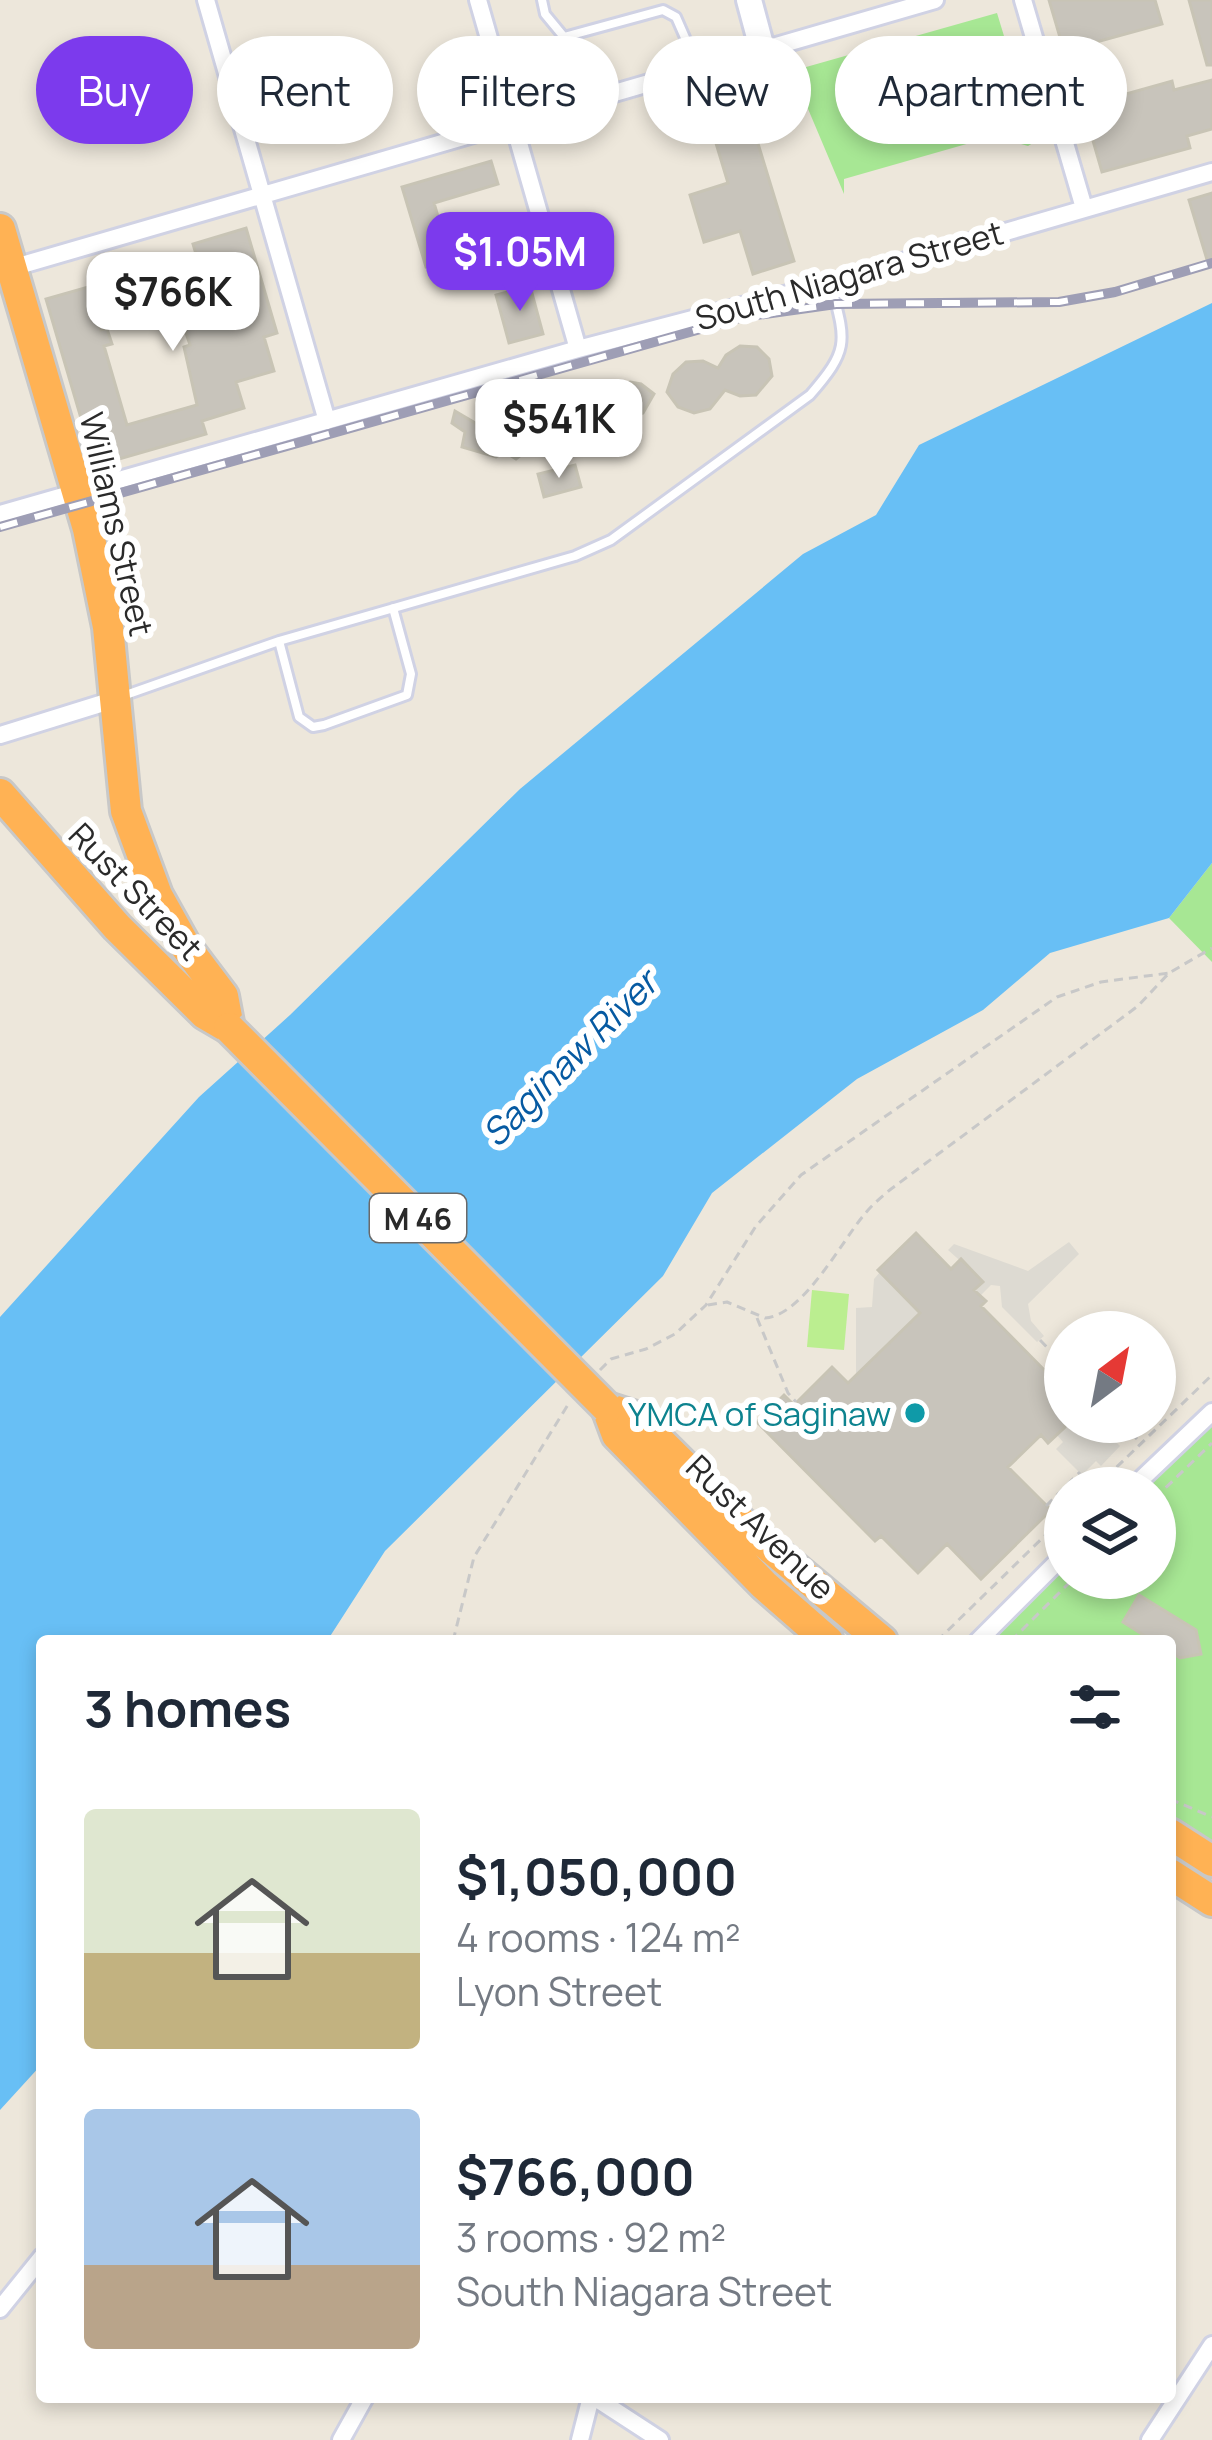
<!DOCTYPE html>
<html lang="en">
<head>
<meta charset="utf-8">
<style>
  :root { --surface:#fff; --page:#f2f2f3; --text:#1f2937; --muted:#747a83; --accent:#7c3aed }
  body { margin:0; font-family:Manrope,sans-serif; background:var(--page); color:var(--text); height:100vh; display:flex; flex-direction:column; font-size:45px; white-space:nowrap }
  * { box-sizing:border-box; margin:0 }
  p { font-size:39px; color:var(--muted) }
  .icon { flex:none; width:66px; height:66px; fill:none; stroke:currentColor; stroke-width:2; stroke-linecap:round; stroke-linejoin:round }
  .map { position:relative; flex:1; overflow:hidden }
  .panel { position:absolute; left:36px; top:1635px; width:1140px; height:768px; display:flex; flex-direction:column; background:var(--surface); border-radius:12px; box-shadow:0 6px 18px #0003 }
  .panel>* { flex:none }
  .guide { position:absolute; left:36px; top:36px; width:1140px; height:108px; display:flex; gap:24px }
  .needle { width:78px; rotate:32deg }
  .buttons { position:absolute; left:1044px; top:1311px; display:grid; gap:24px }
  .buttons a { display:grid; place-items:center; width:132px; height:132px; border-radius:50%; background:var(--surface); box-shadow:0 6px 18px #0003; font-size:60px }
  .price { position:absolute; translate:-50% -102px; padding:0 27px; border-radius:24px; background:#fff; color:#222; font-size:39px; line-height:78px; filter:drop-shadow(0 3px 6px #0008) }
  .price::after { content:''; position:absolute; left:50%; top:72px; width:36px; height:27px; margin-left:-18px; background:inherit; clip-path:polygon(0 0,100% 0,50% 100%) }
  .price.selected { background:var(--accent); color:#fff }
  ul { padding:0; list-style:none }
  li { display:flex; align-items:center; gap:36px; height:300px; padding:0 48px }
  li span { display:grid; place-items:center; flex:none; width:336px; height:240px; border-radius:12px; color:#555 }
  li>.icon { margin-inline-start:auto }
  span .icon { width:144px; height:144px; fill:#fffc; stroke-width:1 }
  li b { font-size:51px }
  h2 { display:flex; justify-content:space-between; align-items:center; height:144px; padding:0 48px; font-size:51px }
  .tag { padding:0 42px; border-radius:54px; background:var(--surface); box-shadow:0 6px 18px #0003; font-size:42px; line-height:108px }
  .tag.selected { background:var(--accent); color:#fff }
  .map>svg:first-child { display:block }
</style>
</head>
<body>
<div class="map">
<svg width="1212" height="2440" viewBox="0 0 1212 2440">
  <rect width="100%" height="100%" fill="#ede7db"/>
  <path fill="#a7e794" d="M997,13L1036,141L1028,146L1021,144L1018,132L1012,131L844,179V194L792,71Z
    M1212,863V962L1169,918Z
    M1212,1412V1861L1170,1834V1641H978L1065,1554V1578H1155V1488H1132Z"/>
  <path fill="#bbee90" d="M812,1290L849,1294L844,1350L807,1347Z"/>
  <path fill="#dddad2" d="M1069,1242L1079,1254L1028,1304L1031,1321L1044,1336L1037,1342L1002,1307L1000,1286L991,1285L980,1296L974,1290L983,1281L948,1250L954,1244L1028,1271Z
    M880,1272L920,1313L856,1375V1308L872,1307L874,1279Z
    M1070,1422H1096L1120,1446L1101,1466L1096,1461L1082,1475L1056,1449L1063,1442L1057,1435Z"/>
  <path fill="#68bff5" d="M1212,303V863L1169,918L1050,953L983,1010L857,1079L712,1193L663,1276L385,1551L327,1641H42V2064L0,2110V1317L199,1097L290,1015L520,789L803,554L876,515L919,445Z"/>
  <path fill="#c8c4bb" stroke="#c8c4b5" stroke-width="3" d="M1049,0H1155L1162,24L1064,51Z
    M1189,0H1212V65H1207Z
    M1212,80V129L1187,136L1190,148L1102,172L1083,106L1172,81L1174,90Z
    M741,88L794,261L753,274L740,231L704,242L690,195L728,183L703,100Z
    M491,161L498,184L434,203L451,260L426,267L402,187Z
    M1212,193V262L1208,263L1189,200Z
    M246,228L277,333L264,337L274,371L236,382L244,408L202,421L206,434L95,466L46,299L88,287L101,330L107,329L112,344L104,346L127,425L197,405L184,347L190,345L181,318L212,308L193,244Z
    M530,286L543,334L509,343L496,295Z
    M740,346L757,347L769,359L772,376L756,395L740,396L725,390L710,409L694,413L678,407L667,392L673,374L686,362L703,361L718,368L726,355Z
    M630,382L641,384L654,394L643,413L632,417L619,413L607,423L596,425L579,412L588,394L599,391L611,395Z
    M555,390L571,412L552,441H539L516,459L505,452L496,457L462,447L465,432L452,423L455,411L477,424L513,412L519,402Z
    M575,465L581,487L544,497L538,474Z
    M916,1233L951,1269L961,1259L983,1282L974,1290L986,1301L981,1306L1065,1391V1427L1048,1443L1041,1435L1008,1467L1051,1510L981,1579L947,1544L918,1573L881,1536L875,1541L757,1422L784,1395L794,1405L832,1367L848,1383L920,1313L878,1270Z
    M1139,1595L1196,1630L1201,1654L1180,1658L1170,1652V1641H1153L1123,1622Z"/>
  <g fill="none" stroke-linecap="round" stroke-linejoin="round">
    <g stroke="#d0d2e4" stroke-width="14">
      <path id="lane" d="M542,0L545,14L564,37L663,10L676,17L697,65
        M279,641L299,717L313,727L324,725L407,695L411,674L393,608
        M120,697L279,641L575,556L611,540L810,395C850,349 846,342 831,285"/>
    </g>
    <g stroke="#d0d2e4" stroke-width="22">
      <path id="street" d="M206,0L327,421
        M478,0L578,349
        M1023,0L1084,208
        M8,269L935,0
        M0,514L578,349L830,283L1212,172
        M0,735L113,700
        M1132,1488L1212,1412
        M978,1641L1065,1554
        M0,2309L42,2257
        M594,2397L660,2440
        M341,2440L365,2397
        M580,2440L591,2397
        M1150,2440L1212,2345"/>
    </g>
    <g stroke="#d0d2e4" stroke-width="30">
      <path id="secondary" d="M749,0L763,52"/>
    </g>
    <g stroke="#c8c8c8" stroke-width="36">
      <path id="highway" d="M0,229L88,529L108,627L126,811L157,895L186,947L223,996L229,1028
        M0,794L117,927L205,1014L229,1028
        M607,1408L635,1417L748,1529L882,1641
        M607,1408L617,1435L764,1585L828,1641
        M1170,1834L1212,1861
        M1170,1874L1212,1901"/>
    </g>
    <path stroke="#c8c8c8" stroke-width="3" stroke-dasharray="9 6" stroke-linecap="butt" d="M708,1305L727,1302L765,1318C802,1316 841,1243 863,1216C871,1206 881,1197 891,1189L1138,1006L1169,973L1212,948
      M757,1318L788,1393L796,1402
      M1040,1340L1065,1366
      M600,1370L611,1359L646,1349L675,1334L706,1305L756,1226L801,1175L1057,997L1101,982L1169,973
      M1120,1422L1140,1442
      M1095,1488L1212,1375
      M1155,1498L1212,1443
      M1046,1506L1080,1472
      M453,1641L474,1557L569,1403
      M937,1641L1065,1516
      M1011,1641L1074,1578
      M1170,1799L1212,1817"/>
    <use href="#lane" stroke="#fff" stroke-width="8"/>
    <use href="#street" stroke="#fff" stroke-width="16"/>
    <use href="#secondary" stroke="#fff" stroke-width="24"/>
    <use href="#highway" stroke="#ffb254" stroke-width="30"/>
    <g stroke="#9e9eb5" stroke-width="10">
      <path id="rail" d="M0,527L743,317L836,304L1059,302L1115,292L1212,263"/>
    </g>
    <use href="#rail" stroke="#fff" stroke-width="6" stroke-dasharray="18" stroke-linecap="butt"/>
    <g stroke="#c8c8c8" stroke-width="36" stroke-linecap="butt">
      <path id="highway-bridge" d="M229,1028L607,1408"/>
    </g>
    <use href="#highway-bridge" stroke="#ffb254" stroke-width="30"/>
  </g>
  <circle fill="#0f9aa8" stroke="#fff" stroke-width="4.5" cx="915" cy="1413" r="12"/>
  <g text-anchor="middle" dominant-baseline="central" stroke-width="12" stroke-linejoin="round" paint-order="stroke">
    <rect fill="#fff" stroke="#6a6a6a" stroke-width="3" x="370" y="1194" width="96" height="48" rx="9"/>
    <g font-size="30" font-weight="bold" fill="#2a2a2a">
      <text x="418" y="1218">M 46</text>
    </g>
    <g font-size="33" fill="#2a2a2a" stroke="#fff">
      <text transform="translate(849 275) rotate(-16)">South Niagara Street</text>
      <text transform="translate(117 524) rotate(77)">Williams Street</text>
      <text transform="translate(136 891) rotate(46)">Rust Street</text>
      <text transform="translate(761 1527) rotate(44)">Rust Avenue</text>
    </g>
    <g font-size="33" fill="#0d838f" stroke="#fff" text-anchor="end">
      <text x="891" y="1413">YMCA of Saginaw</text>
    </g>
    <g font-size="36" font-style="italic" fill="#065aa2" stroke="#fff">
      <text transform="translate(569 1058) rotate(-45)">Saginaw River</text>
    </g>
  </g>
</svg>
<div class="buttons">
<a><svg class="needle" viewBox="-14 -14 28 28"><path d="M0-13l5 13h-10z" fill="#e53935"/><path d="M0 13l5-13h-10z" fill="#747a83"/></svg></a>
<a><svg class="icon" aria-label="layers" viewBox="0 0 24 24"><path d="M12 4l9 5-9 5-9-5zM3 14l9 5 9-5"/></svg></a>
</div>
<b class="price selected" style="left:520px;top:314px">$1.05M</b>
<b class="price" style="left:173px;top:354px">$766K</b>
<b class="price" style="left:559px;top:481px">$541K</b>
<div class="guide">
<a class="tag selected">Buy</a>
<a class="tag">Rent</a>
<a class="tag">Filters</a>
<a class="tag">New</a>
<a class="tag">Apartment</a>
</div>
<section class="panel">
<h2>3 homes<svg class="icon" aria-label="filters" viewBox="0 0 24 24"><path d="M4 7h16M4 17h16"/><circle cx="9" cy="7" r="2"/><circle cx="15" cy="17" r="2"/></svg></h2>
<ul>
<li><span style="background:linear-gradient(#dfe7d0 60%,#c2b280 0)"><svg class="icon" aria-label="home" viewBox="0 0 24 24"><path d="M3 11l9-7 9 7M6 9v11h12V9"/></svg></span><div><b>$1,050,000</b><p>4 rooms · 124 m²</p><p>Lyon Street</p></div></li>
<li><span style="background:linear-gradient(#a9c7e8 65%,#b9a48a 0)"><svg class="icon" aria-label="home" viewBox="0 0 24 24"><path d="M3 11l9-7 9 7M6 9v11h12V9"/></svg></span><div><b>$766,000</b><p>3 rooms · 92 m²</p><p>South Niagara Street</p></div></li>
</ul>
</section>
</div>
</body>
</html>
